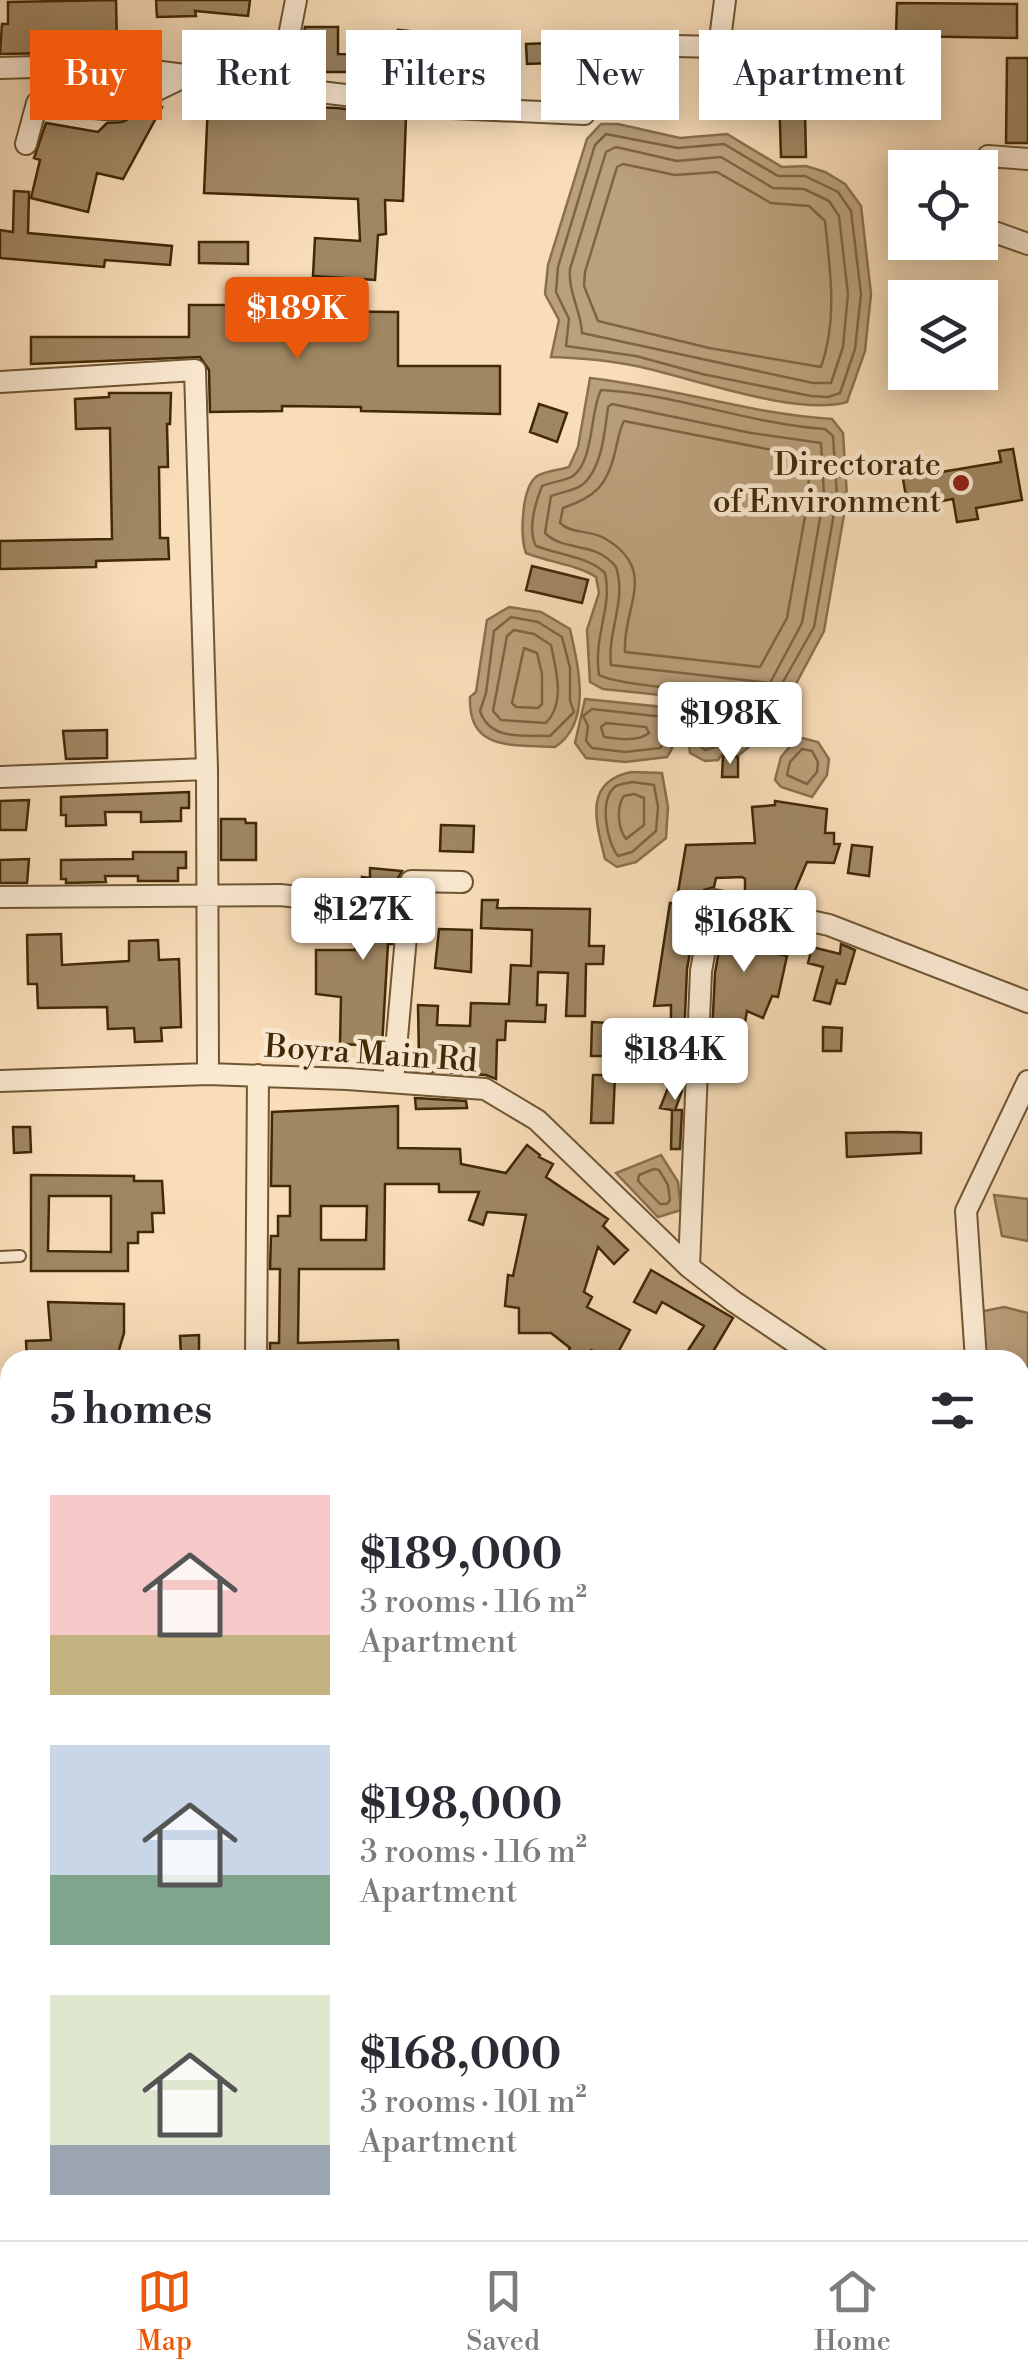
<!DOCTYPE html>
<html lang="en">
<head>
<meta charset="utf-8">
<style>
  :root { --surface:#fff; --page:#f7f7f7; --text:#2b2b33; --muted:#7c7c81; --line:#e1e1e2; --accent:#ea580c }
  body { margin:0; font-family:"Libre Bodoni",serif; background:var(--page); color:var(--text); height:100vh; display:flex; flex-direction:column; font-size:38px; white-space:nowrap }
  * { box-sizing:border-box; margin:0 }
  p { font-size:32px; color:var(--muted) }
  .icon { flex:none; width:55px; height:55px; fill:none; stroke:currentColor; stroke-width:2; stroke-linecap:round; stroke-linejoin:round }
  .map { position:relative; flex:1; overflow:hidden }
  .drawer { position:absolute; left:0px; top:1350px; width:1030px; height:890px; display:flex; flex-direction:column; background:var(--surface); border-radius:30px 30px 0 0; box-shadow:0 5px 25px #0003 }
  .drawer>* { flex:none }
  .guide { position:absolute; left:30px; top:30px; width:970px; height:90px; display:flex; gap:20px }
  .tools { position:absolute; left:888px; top:150px; display:grid; gap:20px }
  .tools a { display:grid; place-items:center; width:110px; height:110px; border-radius:0px; background:var(--surface); box-shadow:0 5px 25px #0003; font-size:50px }
  .price { position:absolute; translate:-50% -85px; padding:0 22px; border-radius:10px; background:#fff; color:#222; font-size:32px; line-height:65px; filter:drop-shadow(0 2px 5px #0008) }
  .price::after { content:''; position:absolute; left:50%; top:60px; width:30px; height:22px; margin-left:-15px; background:inherit; clip-path:polygon(0 0,100% 0,50% 100%) }
  .price.on { background:var(--accent); color:#fff }
  ul { padding:0; list-style:none }
  li { display:flex; align-items:center; gap:30px; height:250px; padding:0 50px }
  li span { display:grid; place-items:center; flex:none; width:280px; height:200px; border-radius:0px; color:#555 }
  li>.icon { margin-inline-start:auto }
  span .icon { width:120px; height:120px; fill:#fffc; stroke-width:1 }
  li b { font-size:42px }
  h2 { display:flex; justify-content:space-between; align-items:center; height:120px; padding:0 50px; font-size:42px }
  .tag { padding:0 35px; border-radius:0px; background:var(--surface); box-shadow:0 5px 25px #0003; font-size:35px; line-height:90px }
  .tag.on { background:var(--accent); color:#fff }
  .tab-bar { display:flex; justify-content:space-around; align-items:center; height:140px; border-top:2px solid var(--line); background:var(--surface); font-size:28px; color:var(--muted) }
  .tab-bar a { display:grid; justify-items:center; gap:5px }
  .tab-bar .on { color:var(--accent) }
  .map>svg:first-child { display:block }
</style>
</head>
<body>
<div class="map">
<svg width="1028" height="2240" viewBox="0 0 1028 2240">
  <rect width="100%" height="100%" fill="#f8ddb8"/>
  <filter id="stains"><feTurbulence type="fractalNoise" baseFrequency=".002" numOctaves="4"/><feColorMatrix values="0 0 0 0 .2 0 0 0 0 .09 0 0 0 0 .02 0 0 0 .5 -.17"/></filter>
  <radialGradient id="worn" r=".72"><stop offset=".6" stop-color="#630" stop-opacity="0"/><stop offset="1" stop-color="#630" stop-opacity=".3"/></radialGradient>
  <path fill="#baa07b" stroke="#8a704c" stroke-width="2.5" d="M601,124H618L680,138L727,134L782,167L806,166L825,172L845,184L861,206L871,294L865,351L847,402C796,417 690,377 636,366C607,360 580,358 551,357L559,320L545,294L548,265L587,139Z
    M590,378C672,387 750,414 832,419L843,433L847,497L824,631L790,695L779,707L632,692L603,689L590,682L587,630L599,593L596,577C578,565 548,562 526,553C520,537 521,488 537,476C545,471 559,470 569,467L578,447Z
    M509,607L541,612L570,629C578,666 593,722 555,747C515,744 468,753 470,697L476,692L487,620Z
    M585,699L673,708C679,726 678,741 667,757L625,762L586,758L575,743Z
    M700,710L745,715L754,721L750,746L739,755L723,753L718,760L705,761L690,753L686,718Z
    M798,737L818,742L829,759L827,775L812,797L781,787L775,780L781,757Z
    M631,772L662,773L668,807L666,838L636,862L617,867L605,859C596,822 583,782 631,772Z
    M661,1155L678,1182L681,1210L658,1217L616,1173Z
    M994,1195L1028,1199V1241L1002,1236Z
    M1004,1307L1028,1313V1416L1020,1414V1360H986L979,1312Z
    M1028,1707V1866L1020,1864V1731Z"/>
  <g fill="none" stroke-linecap="round" stroke-linejoin="round">
    <path stroke="#7e6440" stroke-width="2.5" d="M606,134L678,148L724,144L778,176H805L838,192L851,211L861,294L855,349L840,393L828,397L811,396L702,374L636,356L566,346L569,319L556,292L558,267L595,145Z
      M616,147L677,161L721,157L773,188L804,189L829,201L839,216L848,294L843,347L831,383H813L582,333C581,310 568,293 570,269L606,152Z
      M623,164L675,175L717,172L771,203L809,206L825,221C830,270 838,319 821,367L709,348L598,321L584,286L585,272L617,167Z
      M601,390C677,394 749,424 825,429L833,436L837,496L814,627L775,696C749,696 617,686 599,675C593,635 613,607 605,573C587,556 559,555 536,546C527,529 535,504 542,486C551,482 565,481 573,476C594,461 590,411 601,390Z
      M612,404L751,433L821,443L824,495L802,623L770,683L611,665C607,631 627,601 616,567C595,540 565,553 545,533L551,496C561,492 574,491 582,485C602,469 605,430 608,407Z
      M624,421L808,457L809,494L787,618L760,667L625,652C622,607 660,570 604,538C590,530 571,534 560,523L563,508C595,497 607,486 615,452C618,441 619,430 624,421Z
      M511,617L538,622L562,637L570,668V701L574,712L550,736C523,735 490,741 480,711L486,693L494,631Z
      M514,630L534,634L551,645C556,671 566,702 546,723L501,720L493,711L507,636Z
      M524,648L537,653L542,674V704L538,708L516,707L512,703Z
      M592,709L664,717C670,725 667,741 660,748L625,752L592,748L586,741L588,726L583,716Z
      M704,720L740,725L743,729L740,740L705,750L699,745L696,727Z
      M606,723L646,727L649,733C638,742 619,739 604,737L601,727Z
      M802,749L812,751L818,762L817,772L807,784L787,775L790,762Z
      M632,782L654,785L658,807L656,831L632,852L618,856C607,843 598,799 616,786C619,784 628,783 632,782Z
      M634,794L644,798V825L626,839C618,829 616,807 624,796Z
      M654,1169L659,1170L668,1185L670,1200L667,1204H660L638,1181L639,1175Z"/>
  </g>
  <path fill="#a08763" stroke="#412906" stroke-width="2.5" fill-rule="evenodd" d="M116,0L117,46H111L110,52L0,54L2,24H8V2Z
    M156,0H250L248,16L195,11L196,16L157,17Z
    M897,3L1017,4V38L896,36Z
    M305,27H338V54L398,55V30L447,35V46H482V51H507V85L441,86V93L407,89V76L397,75V72H296Z
    M575,42V75H552L551,63L527,64L526,44Z
    M1007,58H1028V143H1006Z
    M643,59L672,60L673,70H658L659,99H676L677,117L649,118V110L605,108L636,62L643,67Z
    M779,94H817L818,112L805,113L806,157H781Z
    M208,103L337,108L406,116L403,201L385,200L386,234L378,235L375,280L313,276L315,238L360,241L358,199L204,193Z
    M158,105L162,107L123,179L97,173L88,212L31,198L40,160L34,158L46,123L98,132L107,123L122,122Z
    M14,191L29,192L28,233L172,246L170,265L105,260L104,267L0,258V230L13,232Z
    M199,242H248V264L199,263Z
    M189,305H304V311L398,312V366H500V414L361,411V407L282,406V411L210,412L209,370L200,357L31,364V337H189Z
    M109,393H171L170,424H167L168,467H159L160,538H168L169,559L96,561V567L0,569V541L112,539L110,428L76,429L75,399L109,397Z
    M539,404L567,413L557,442L530,432Z
    M1013,449L1022,500L976,508L978,519L957,522L953,499L908,507L901,468L915,466L917,476L1001,462L999,451Z
    M532,566L588,580L582,603L526,590Z
    M107,730V758L66,759L63,731Z
    M723,756L738,757V777H722Z
    M189,792V808H181V821L141,822V812H105L106,825L66,826V815H61V797Z
    M29,800L26,830H0V801Z
    M775,801L827,809L825,833H834V844H840L834,863L807,862L790,902L745,893V879L742,877L716,878L714,887L704,890L700,898L687,969L684,1040H671V1005L654,1006L670,903L676,904L686,845L755,843L752,807L775,805Z
    M221,819H245L246,823H256V860H221Z
    M441,825L474,826L473,852L440,851Z
    M852,845L872,847L869,876L848,873Z
    M133,852H186V868H178V881H138V876H105L106,882L66,883V879H61V860L133,859Z
    M29,859L27,883H0V860Z
    M370,868L402,871L397,880L392,944H388L382,1046L340,1044L341,997L316,994V950H355L362,877L370,878Z
    M482,900H498L497,908L590,909L589,946H604L603,964H586L585,1016H566L568,973L538,972L537,1005H546L545,1022L506,1021L505,1040H497L496,1079L486,1075L410,1070L411,1056L419,1057L418,1005L438,1006L437,1025L470,1026L471,1003L509,1004L511,965L531,966L532,930L481,928Z
    M725,916L772,927L767,951L787,956L778,997L772,996L763,1018L747,1011L745,1022L739,1020L736,1038L712,1035L715,973Z
    M439,929L472,930L471,972L435,968Z
    M61,934L62,965L129,961V941L158,940L159,960L179,959L181,1027L161,1028L162,1041L135,1042L134,1028L108,1029L107,1007L38,1008L37,984H28L27,935Z
    M841,944L855,950L845,984L836,983L837,979L830,1004L814,1000L823,967L808,963L812,947L840,954Z
    M592,1022L608,1023L607,1056H591Z
    M823,1027L842,1028L841,1051H823Z
    M684,1048L682,1091L675,1110H682L680,1149H671L672,1110L660,1108Z
    M593,1075H615L613,1123H591Z
    M415,1098L466,1101L467,1108L416,1109Z
    M398,1106V1148L460,1149L461,1164L506,1173L527,1145L540,1155L539,1157L553,1164L546,1177L608,1219L603,1226L628,1250L614,1264L598,1247L584,1292L592,1297L587,1307L630,1330L614,1360L591,1350L586,1360H575L567,1355L570,1348L551,1333H519V1308L505,1306L508,1275L513,1276L526,1215L487,1212L483,1225L469,1220L479,1192H439V1184H385L384,1269H299L298,1343L398,1340L399,1360H270V1343H279L280,1269H270L271,1236H278V1216H290V1186H271L272,1112ZM321,1206H367L366,1240H321Z
    M13,1127H30L31,1152L14,1153Z
    M897,1132L921,1133V1153L847,1157L846,1133Z
    M31,1175L134,1176V1181H162L164,1213H152L153,1232H138V1243H128V1271H31ZM49,1196H111V1252L48,1251Z
    M651,1270L733,1318L708,1360H699L687,1352L704,1326L662,1302L656,1313L634,1302Z
    M48,1302L124,1304V1333L116,1360H27L26,1341L51,1340Z
    M199,1335V1354H181L180,1336Z"/>
  <g fill="none" stroke-linecap="round" stroke-linejoin="round">
    <g stroke="#6f5632" stroke-width="14">
      <path id="service" d="M0,1257L20,1256
        M0,1459H10
        M0,1881H10
        M10,2001V2016"/>
    </g>
    <g stroke="#6f5632" stroke-width="24">
      <path id="minor" d="M296,0L279,87L452,108L584,114L631,45L719,47L725,0
        M0,68L107,65L279,87
        M26,144L37,103L116,110L186,76
        M980,198L988,156L1028,159
        M980,227L1028,244
        M0,382L195,370L207,769L208,1074
        M0,777L207,769
        M0,897L280,895L345,902
        M0,1081L208,1074L347,1079L485,1089L537,1120L689,1267L733,1301L821,1360
        M393,1082L411,881L462,882
        M689,1267L701,971L714,900L829,925L1028,1002
        M256,1360L258,1075
        M976,1360L966,1211L1028,1081
        M1020,1429L1028,1432
        M1028,1890L1021,1915L1028,1917
        M1020,2138L1028,2141
        M0,2189L10,2190
        M310,2230L322,2232
        M269,2240L271,2230
        M392,2240L393,2230
        M978,2240L982,2230"/>
    </g>
    <g stroke="#412906" stroke-width="36">
      <path id="primary" d="M0,2043L10,2045
        M0,2080L10,2081
        M582,2230L592,2240
        M621,2230L628,2240"/>
    </g>
    <use href="#service" stroke="#fae9d1" stroke-width="10"/>
    <use href="#minor" stroke="#fae9d1" stroke-width="20"/>
    <use href="#primary" stroke="#f8ddb8" stroke-width="32"/>
  </g>
  <circle fill="#8f2418" stroke="#fae9d1" stroke-width="4" cx="961" cy="483" r="10"/>
  <g text-anchor="middle" dominant-baseline="central" stroke-width="9" stroke-linejoin="round" paint-order="stroke">
    <g font-size="32" fill="#412906" stroke="#fae9d1" text-anchor="end">
      <text x="941" y="465">Directorate<tspan x="941" dy="37">of Environment</tspan></text>
    </g>
    <g font-size="32" fill="#412906" stroke="#fae9d1">
      <text transform="translate(371 1054) rotate(4)">Boyra Main Rd</text>
    </g>
  </g>
  <rect width="100%" height="100%" filter="url(#stains)"/>
  <rect width="100%" height="100%" fill="url(#worn)"/>
</svg>
<div class="tools">
<a><svg class="icon" aria-label="locate" viewBox="0 0 24 24"><circle cx="12" cy="12" r="6"/><path d="M12 2v4M12 18v4M2 12h4M18 12h4"/></svg></a>
<a><svg class="icon" aria-label="layers" viewBox="0 0 24 24"><path d="M12 4l9 5-9 5-9-5zM3 14l9 5 9-5"/></svg></a>
</div>
<b class="price on" style="left:297px;top:362px">$189K</b>
<b class="price" style="left:730px;top:767px">$198K</b>
<b class="price" style="left:363px;top:963px">$127K</b>
<b class="price" style="left:744px;top:975px">$168K</b>
<b class="price" style="left:675px;top:1103px">$184K</b>
<div class="guide">
<a class="tag on">Buy</a>
<a class="tag">Rent</a>
<a class="tag">Filters</a>
<a class="tag">New</a>
<a class="tag">Apartment</a>
</div>
<section class="drawer">
<h2>5 homes<svg class="icon" aria-label="filters" viewBox="0 0 24 24"><path d="M4 7h16M4 17h16"/><circle cx="9" cy="7" r="2"/><circle cx="15" cy="17" r="2"/></svg></h2>
<ul>
<li><span style="background:linear-gradient(#f6c9c9 70%,#c2b280 0)"><svg class="icon" aria-label="home" viewBox="0 0 24 24"><path d="M3 11l9-7 9 7M6 9v11h12V9"/></svg></span><div><b>$189,000</b><p>3 rooms · 116 m²</p><p>Apartment</p></div></li>
<li><span style="background:linear-gradient(#c9d6e8 65%,#7fa58c 0)"><svg class="icon" aria-label="home" viewBox="0 0 24 24"><path d="M3 11l9-7 9 7M6 9v11h12V9"/></svg></span><div><b>$198,000</b><p>3 rooms · 116 m²</p><p>Apartment</p></div></li>
<li><span style="background:linear-gradient(#dfe7d0 75%,#9aa5b1 0)"><svg class="icon" aria-label="home" viewBox="0 0 24 24"><path d="M3 11l9-7 9 7M6 9v11h12V9"/></svg></span><div><b>$168,000</b><p>3 rooms · 101 m²</p><p>Apartment</p></div></li>
</ul>
</section>
</div>
<nav class="tab-bar">
<a class="on"><svg class="icon" aria-label="map" viewBox="0 0 24 24"><path d="M3 6l6-2 6 2 6-2v14l-6 2-6-2-6 2zM9 4v14M15 6v14"/></svg>Map</a>
<a><svg class="icon" aria-label="saved" viewBox="0 0 24 24"><path d="M7 4h10v16l-5-4-5 4z"/></svg>Saved</a>
<a><svg class="icon" aria-label="home" viewBox="0 0 24 24"><path d="M3 11l9-7 9 7M6 9v11h12V9"/></svg>Home</a>
</nav>
</body>
</html>
